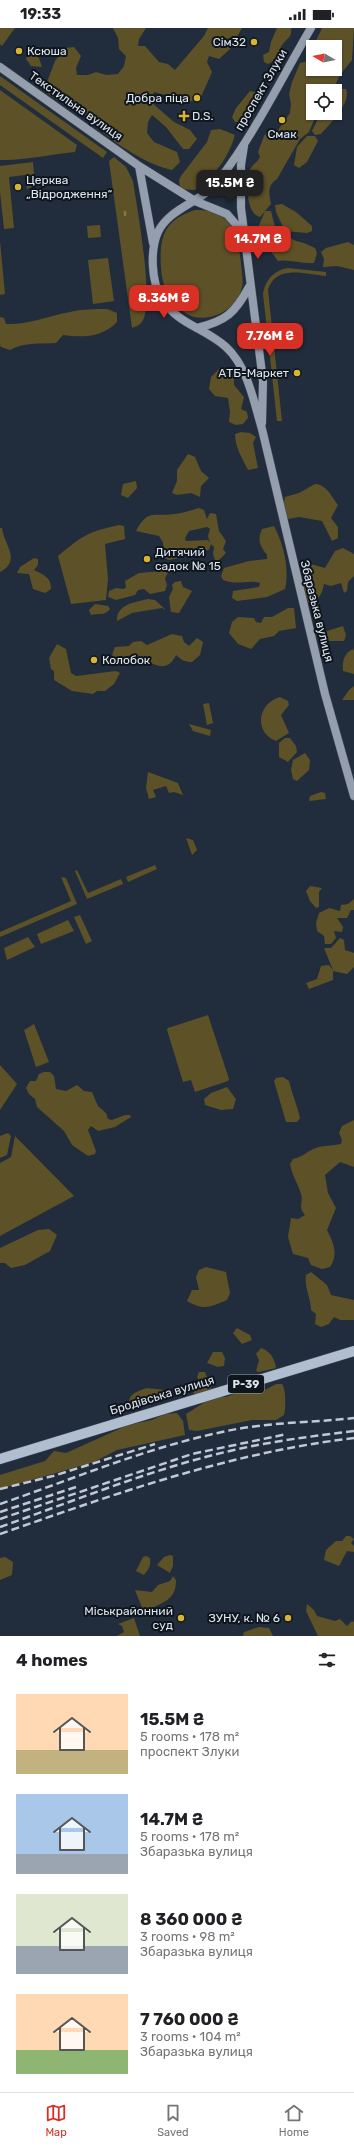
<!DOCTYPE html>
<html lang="en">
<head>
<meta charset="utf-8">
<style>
  :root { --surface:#fff; --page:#f2f2f2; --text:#202124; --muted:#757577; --line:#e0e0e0; --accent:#d93025 }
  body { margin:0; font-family:Rubik,sans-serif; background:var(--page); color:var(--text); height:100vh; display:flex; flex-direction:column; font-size:15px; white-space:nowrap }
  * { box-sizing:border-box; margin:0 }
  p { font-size:13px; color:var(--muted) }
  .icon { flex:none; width:22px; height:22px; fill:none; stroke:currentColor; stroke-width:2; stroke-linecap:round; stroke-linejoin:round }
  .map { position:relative; height:1608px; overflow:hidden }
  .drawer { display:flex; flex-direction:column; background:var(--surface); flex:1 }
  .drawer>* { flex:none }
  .needle { width:26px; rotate:280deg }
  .buttons { position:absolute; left:306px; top:12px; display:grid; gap:8px }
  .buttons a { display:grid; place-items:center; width:36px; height:36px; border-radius:0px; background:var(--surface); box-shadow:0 1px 3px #0004; font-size:20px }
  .price { position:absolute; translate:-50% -34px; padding:0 9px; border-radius:8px; background:var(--accent); color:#fff; font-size:13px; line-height:26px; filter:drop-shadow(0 1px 2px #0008) }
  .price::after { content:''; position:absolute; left:50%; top:24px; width:12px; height:9px; margin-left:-6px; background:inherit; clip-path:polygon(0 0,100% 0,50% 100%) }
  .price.on { background:#222; color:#fff }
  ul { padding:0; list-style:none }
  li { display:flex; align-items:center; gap:12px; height:100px; padding:0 16px }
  li span { display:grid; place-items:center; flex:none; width:112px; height:80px; border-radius:0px; color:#555 }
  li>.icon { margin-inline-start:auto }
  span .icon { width:48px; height:48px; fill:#fffc; stroke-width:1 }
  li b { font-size:17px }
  h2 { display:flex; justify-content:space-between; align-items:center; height:48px; padding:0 16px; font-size:17px }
  .status { display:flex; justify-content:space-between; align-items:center; height:28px; padding:0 20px; background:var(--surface); direction:ltr }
  .status svg { height:11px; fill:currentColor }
  .tabs { display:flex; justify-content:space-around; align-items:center; height:56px; border-top:1px solid var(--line); background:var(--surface); font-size:11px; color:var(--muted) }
  .tabs a { display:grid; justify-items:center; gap:2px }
  .tabs .on { color:var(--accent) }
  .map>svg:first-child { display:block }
</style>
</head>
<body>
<div class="status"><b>19:33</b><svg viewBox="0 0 49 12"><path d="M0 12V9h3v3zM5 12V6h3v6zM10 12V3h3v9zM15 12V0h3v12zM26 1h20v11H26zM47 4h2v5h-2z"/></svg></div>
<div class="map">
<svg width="354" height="1608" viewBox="0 0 354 1608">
  <rect width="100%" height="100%" fill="#212d3c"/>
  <path fill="#5d5127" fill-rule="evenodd" d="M0,0H15L2,18L0,16Z
    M113,0H146L139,11L138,18H145L159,34L168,36L175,42L204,8L208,0H242L230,21L219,31L209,28L207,34L212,44L201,69L192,73L175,75L165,67L154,64L151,74L174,94L190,102L197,111L189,121H183L166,99L152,87L148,94L147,105L154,114L177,124L180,134L172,142C151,138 120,119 104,105C99,100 95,94 89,90C74,78 58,76 44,62L55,33L65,20L74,19L81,28L76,40L77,47H88L96,44L106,47L118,46L124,38L126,28L119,21L118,10Z
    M277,0H291C293,10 285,11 281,19C277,27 277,32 268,36L264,34L263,27L269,24L271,14Z
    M322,0H354L352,32L340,47L332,63H313V85H317L309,104L300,111L277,151C267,158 269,165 271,176L260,189C246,186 246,156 249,144C251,137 257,135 260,129L258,124L264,108L268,103L276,105L290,85L291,76L289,66L292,54L300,35L313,32V41H335V19H313Z
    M28,26H33L39,30L42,39L31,38L26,31Z
    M0,48L107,124L103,130L0,57Z
    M337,61H346C352,74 329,97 321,106L315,107L312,103L321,85H335V64Z
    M0,62L77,117L75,124C52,126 22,133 0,132Z
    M250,63L260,65C264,75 251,86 246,94H235L232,89L236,80Z
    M220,101L235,107C228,131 215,147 195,162L180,161L179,152L181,148L207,114L211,102Z
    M307,108H315L318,113L307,134L299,140L294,137L297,119Z
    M114,129L126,139L133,153C137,179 155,276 142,294C140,297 135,299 132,300L109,133Z
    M33,134L35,157L27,161L25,147L9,149L14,200L4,201L0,164V138Z
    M282,176L296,184L312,198V203L307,205L285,203L276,184L275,177Z
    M195,182C232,180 238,206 241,236C242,245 244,255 241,263C234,285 202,298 184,284C169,273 162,258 161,240C159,209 164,192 195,182Z
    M265,183H271L276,203L296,213L304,215L315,220L317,225L314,235C301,236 290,231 278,233L266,217L252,214Z
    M100,197L101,209L88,210L87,198Z
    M0,213L5,266L0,267Z
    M348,214L354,217V242L337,238L323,239L324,231L321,224L326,220Z
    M108,230L114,273L93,276L88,232Z
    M288,240L326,244V248C305,246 276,236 268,262L282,393H277L263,266C265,252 274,242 288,240Z
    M107,281L117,285V294C103,309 83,310 63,307L56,315C40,316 23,314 10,322L1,319L0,317V289L4,290L6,296C28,297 48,288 70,284C82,281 95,281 107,281Z
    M221,339L229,341L234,350V357L244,369L241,381L247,384L248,390L243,396L236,397L229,394L230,384L228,370L215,368L209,361L211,349Z
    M241,404L250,405L256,409L253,415L258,440L248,442C242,430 235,419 235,406Z
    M188,426L195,429L201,443L209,450L201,458L200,469L191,465L177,467L172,465L177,453V442Z
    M136,453L137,460L128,470L121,467L123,456Z
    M315,456C327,457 331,468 338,477L331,490L338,499V510L332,513L322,493L299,489L288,491L282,483L285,469L299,465Z
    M199,480L204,482L207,491L210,485L216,486L219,503L226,513L223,521L226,525L219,532H215L213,526L214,519L211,516L209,522L197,523L186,522L179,530L169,532L164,530L163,514L159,508L136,503C148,480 154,489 175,486C183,485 191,482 199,480ZM207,499L210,501L208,508L210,515L208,512L186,513L185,510L189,503Z
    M119,497L124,498L125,511L105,516L108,551L106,572L71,576L58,528C83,507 88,504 119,497Z
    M274,498C283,515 290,541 285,561L267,569L237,573L232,570L233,563L259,559L260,555C246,551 239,558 223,552L221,548L224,540L249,533L267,531V527C260,518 257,512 262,501Z
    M2,500C4,517 22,532 0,544V500Z
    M343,520L354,526V548L348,554L347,563L344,565L341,555L331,558L324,556C322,567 319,571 309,576L305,566L304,558L308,555L304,544L307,535L325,540L335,523Z
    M34,530L38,531V537L34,542C44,547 51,549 51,561L45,565L33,561L29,546L17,545L20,539Z
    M168,535L176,537L174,543L167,546L165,551L167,557L165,563L150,566L144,561L138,562L135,567L116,572L108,569L109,563L116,560L124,561L126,559L125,553L139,545L163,543Z
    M181,553L183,559L192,563L179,585L171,584L169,569L173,561L172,557L175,554Z
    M148,571L155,572L166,582L162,580L132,585L117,593C116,576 136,574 148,571Z
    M95,576L108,578L110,581C105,588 99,585 91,587L89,582Z
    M288,580H294L296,600L279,603L274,608L260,611L251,621L238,616L229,605L232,594L238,589L254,590L256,594L261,595L264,589H272Z
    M343,598L346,607L344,613H328L323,606L327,603Z
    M172,606L182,608L184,614L189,618L197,610L203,614L200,627L192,634C184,634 182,632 176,627C164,653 144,625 127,628L122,636L112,627L115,619L129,618L133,614L141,613L147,617Z
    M57,616L66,621L71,645L76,648L116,643L120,645L114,656L105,663H97L93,666L72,663L54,652V643L51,641L49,630Z
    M353,621L354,623V646L343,643C342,634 344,625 353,621Z
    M354,658V672H342L349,662Z
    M280,669L288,673L289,677L281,687L289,705L276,713C253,704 258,675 280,669Z
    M209,675L213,695L207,697L203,676Z
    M189,696L211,702L210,708L193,703Z
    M285,710H290L296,718L297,724L288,734L279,729V715Z
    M305,725L310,732L309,742L297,753L293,751L291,742L293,732Z
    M148,744L178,755L183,767L174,764L169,765L166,758L153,762L156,769L149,771L146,760Z
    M321,764L325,765L326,771L309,773L310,768Z
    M186,810L193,812L197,822L192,827Z
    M155,837L157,841L128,854L126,849Z
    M77,842L88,865L121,851L123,856L87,871L75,843Z
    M61,849L66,850L77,876L0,909V904L71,873Z
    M310,858L322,860L319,864V879L316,880L310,873L306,863Z
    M354,871V882H351L347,890H337L343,899L342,904L334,903L336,910L331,916H325L324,908L317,903L316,895L319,885L329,880L340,883L341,877L348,876Z
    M80,887L92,913L86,916L74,889Z
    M68,892L74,903L41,916L37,906Z
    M28,909L35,919L7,932L4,920Z
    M340,910L344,912L345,922L354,925V939L347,946L333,943V952L309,961L306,955L317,951L321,938L329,937L333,942L324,920H331Z
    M208,987L229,1051L228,1053L195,1064L191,1052L183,1054L167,1002L168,1000Z
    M34,996L49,1034L36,1039L24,1002Z
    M0,1037L17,1056L0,1082Z
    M44,1044H50L54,1048L56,1061L66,1063L77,1057L84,1063L92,1064L98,1078L106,1085L108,1091L112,1092L125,1087H130L131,1089L115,1099L98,1103L91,1098L88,1102L96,1123L95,1126L88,1128L72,1117L64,1103L37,1079L35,1071L29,1066L26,1060L30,1053H36L39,1046Z
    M283,1049L289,1053C292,1066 297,1077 300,1090L297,1094H286L274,1053L276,1050Z
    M227,1059L236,1071L233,1081L221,1082L205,1077L204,1071L211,1065Z
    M354,1092V1139L340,1134L325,1147L328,1165L336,1180L327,1202C333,1214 339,1226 330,1239L322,1241L311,1237L308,1230L293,1226L288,1209L291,1190L298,1191L305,1187C297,1178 304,1174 301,1166C298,1156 292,1147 290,1136L293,1131C303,1129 307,1123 316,1120C323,1117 333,1118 341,1116L342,1112L339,1105L342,1098Z
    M8,1105L11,1108L7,1127L0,1130V1108Z
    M15,1108L74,1168L0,1208V1135L11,1129Z
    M49,1201L57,1207L50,1223L25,1237L11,1240L5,1235H0V1220L38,1202Z
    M206,1239L226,1244L230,1265L227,1272C210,1279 204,1283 187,1273L192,1262H199L196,1249L199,1242Z
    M311,1244L327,1257L331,1267L354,1272V1292H340L334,1289L329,1296L321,1299L315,1296L316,1286L311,1282C311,1270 304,1259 306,1247Z
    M237,1300L250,1307L252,1312L242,1316L233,1305Z
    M261,1320C270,1323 275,1331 276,1340L259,1344L256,1343L259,1332L256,1326Z
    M213,1324H222L225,1330L224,1338L218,1339L207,1335Z
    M199,1344H205L208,1353L212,1356L211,1361L197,1367L193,1365L199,1352L197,1349Z
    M276,1356H282C286,1361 286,1380 284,1387L276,1392H252L197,1403L189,1402L186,1386L213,1369H226L246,1361L265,1362Z
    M147,1360L165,1362V1367H168L167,1370L158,1372L155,1371L142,1376L134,1377L129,1375C129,1365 138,1363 147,1360Z
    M177,1385L183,1393L185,1407L117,1422L94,1434L0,1461V1447L45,1433L54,1423L66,1425L128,1397L152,1392L165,1386Z
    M346,1508H350L354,1511L351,1515L354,1518V1524L347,1523L339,1538L324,1532L326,1522L336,1513H342Z
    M170,1527L173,1528V1538L170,1545L157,1537L164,1529Z
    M146,1528L150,1530C151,1538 149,1541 144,1547L136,1543L143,1529Z
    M5,1529L13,1534L12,1547L0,1552V1530Z
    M173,1548L176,1552C176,1574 162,1573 146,1584L143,1582L135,1562L152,1564L158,1557L170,1553Z
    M307,1576L314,1582L317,1588L335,1593L340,1591L347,1598L352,1593L354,1594V1608H318L306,1583Z
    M134,1590L140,1608H117L124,1604L122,1598L118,1596Z
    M259,1599L269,1600L273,1608H243L244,1604Z"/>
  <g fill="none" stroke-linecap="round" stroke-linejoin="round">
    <path stroke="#89773a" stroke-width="2.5" d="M125,187V184"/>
    <g stroke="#3f4a59" stroke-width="9">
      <path id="secondary" d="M311,0C281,51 255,105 219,152C203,174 170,179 158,204C150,222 151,254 162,271C177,296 205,300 226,319C248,339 254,375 262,401L325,666L354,768
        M0,39L139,138L195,173L227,186L245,207
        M244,118L241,137V180L263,353L262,395
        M139,138L153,215
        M197,300C226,293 235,285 249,259"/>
    </g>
    <g stroke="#3f4a59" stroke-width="11">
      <path id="primary" d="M0,1431L354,1323"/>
    </g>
    <use href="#secondary" stroke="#949eac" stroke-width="8"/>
    <use href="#primary" stroke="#b1bed0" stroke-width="10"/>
    <path stroke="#c0c9d4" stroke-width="2.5" stroke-dasharray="8 4" stroke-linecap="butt" d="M0,1461L53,1448L155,1416
      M0,1476C73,1451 146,1420 222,1404C266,1394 309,1395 354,1390
      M0,1484L76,1459
      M0,1491L192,1426L287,1406
      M0,1499C77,1472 154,1440 234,1422C273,1413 314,1408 354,1403
      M0,1506C118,1465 229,1425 354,1410"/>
  </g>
  <g fill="#d7b434" stroke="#0f151c" stroke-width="1.5">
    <circle cx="254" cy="14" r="4"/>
    <circle cx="19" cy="23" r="4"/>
    <circle cx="197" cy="70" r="4"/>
    <path d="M182 82h4v4h4v4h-4v4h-4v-4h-4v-4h4z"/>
    <circle cx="282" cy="92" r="4"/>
    <circle cx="18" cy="159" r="4"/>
    <circle cx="297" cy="345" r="4"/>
    <circle cx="147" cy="531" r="4"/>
    <circle cx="94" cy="632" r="4"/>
    <circle cx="181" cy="1590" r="4"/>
    <circle cx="288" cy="1590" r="4"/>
  </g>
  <g text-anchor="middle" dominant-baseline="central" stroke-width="4" stroke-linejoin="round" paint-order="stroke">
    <rect fill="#0f151c" stroke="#9fa7b0" stroke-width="1" x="228" y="1347" width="36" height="18" rx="3"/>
    <g font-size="11" font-weight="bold" fill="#dde5ef">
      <text x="246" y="1356">Р-39</text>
    </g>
    <g font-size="12" fill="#dde5ef" stroke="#0f151c" text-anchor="end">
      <text x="246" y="14">Сім32</text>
      <text x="27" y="23" text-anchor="start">Ксюша</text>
      <text x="189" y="70">Добра піца</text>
      <text x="192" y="88" text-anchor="start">D.S.</text>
      <text x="282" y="106" text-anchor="middle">Смак</text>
      <text x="26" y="152" text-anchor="start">Церква<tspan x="26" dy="14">„Відродження“</tspan></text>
      <text x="289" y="345">АТБ-Маркет</text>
      <text x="155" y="524" text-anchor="start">Дитячий<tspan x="155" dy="14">садок № 15</tspan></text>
      <text x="102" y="632" text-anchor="start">Колобок</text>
      <text x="173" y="1583">Міськрайонний<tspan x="173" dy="14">суд</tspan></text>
      <text x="280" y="1590">ЗУНУ, к. № 6</text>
    </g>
    <g font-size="12" fill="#dde5ef" stroke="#0f151c">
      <text transform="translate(261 62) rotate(-60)">проспект Злуки</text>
      <text transform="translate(76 78) rotate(35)">Текстильна вулиця</text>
      <text transform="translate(317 583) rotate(76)">Збаразька вулиця</text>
      <text transform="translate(162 1367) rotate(-17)">Бродівська вулиця</text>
    </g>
  </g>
</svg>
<div class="buttons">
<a><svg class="needle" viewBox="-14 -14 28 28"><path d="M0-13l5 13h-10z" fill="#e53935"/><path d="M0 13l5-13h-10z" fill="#757577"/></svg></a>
<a><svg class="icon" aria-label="locate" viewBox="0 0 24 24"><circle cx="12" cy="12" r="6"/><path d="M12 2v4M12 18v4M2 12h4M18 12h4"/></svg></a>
</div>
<b class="price on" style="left:230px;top:176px">15.5M ₴</b>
<b class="price" style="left:258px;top:232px">14.7M ₴</b>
<b class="price" style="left:164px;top:291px">8.36M ₴</b>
<b class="price" style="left:270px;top:329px">7.76M ₴</b>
</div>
<section class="drawer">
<h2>4 homes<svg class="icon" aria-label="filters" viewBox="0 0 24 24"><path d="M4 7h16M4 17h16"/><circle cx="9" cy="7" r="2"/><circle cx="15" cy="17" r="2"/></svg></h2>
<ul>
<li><span style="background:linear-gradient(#ffd9b3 70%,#c2b280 0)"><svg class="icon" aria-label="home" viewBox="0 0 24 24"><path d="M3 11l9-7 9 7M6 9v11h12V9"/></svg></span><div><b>15.5M ₴</b><p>5 rooms · 178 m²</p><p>проспект Злуки</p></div></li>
<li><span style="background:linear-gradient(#a9c7e8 75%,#9aa5b1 0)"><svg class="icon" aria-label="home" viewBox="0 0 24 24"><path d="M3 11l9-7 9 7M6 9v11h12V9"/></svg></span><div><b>14.7M ₴</b><p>5 rooms · 178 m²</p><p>Збаразька вулиця</p></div></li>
<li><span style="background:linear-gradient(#dfe7d0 65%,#9aa5b1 0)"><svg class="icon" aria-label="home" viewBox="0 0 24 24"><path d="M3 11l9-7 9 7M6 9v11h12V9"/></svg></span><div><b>8 360 000 ₴</b><p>3 rooms · 98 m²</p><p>Збаразька вулиця</p></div></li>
<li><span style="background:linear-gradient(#ffd9b3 70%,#8fb573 0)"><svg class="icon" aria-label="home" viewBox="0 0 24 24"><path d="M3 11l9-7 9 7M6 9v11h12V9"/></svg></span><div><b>7 760 000 ₴</b><p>3 rooms · 104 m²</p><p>Збаразька вулиця</p></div></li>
</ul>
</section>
<nav class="tabs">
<a class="on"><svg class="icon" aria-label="map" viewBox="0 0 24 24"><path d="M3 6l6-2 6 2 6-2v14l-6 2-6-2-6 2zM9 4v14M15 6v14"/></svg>Map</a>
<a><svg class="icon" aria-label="saved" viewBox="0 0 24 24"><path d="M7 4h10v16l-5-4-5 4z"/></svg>Saved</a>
<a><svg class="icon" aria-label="home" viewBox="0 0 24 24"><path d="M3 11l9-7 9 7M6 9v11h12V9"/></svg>Home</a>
</nav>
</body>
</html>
